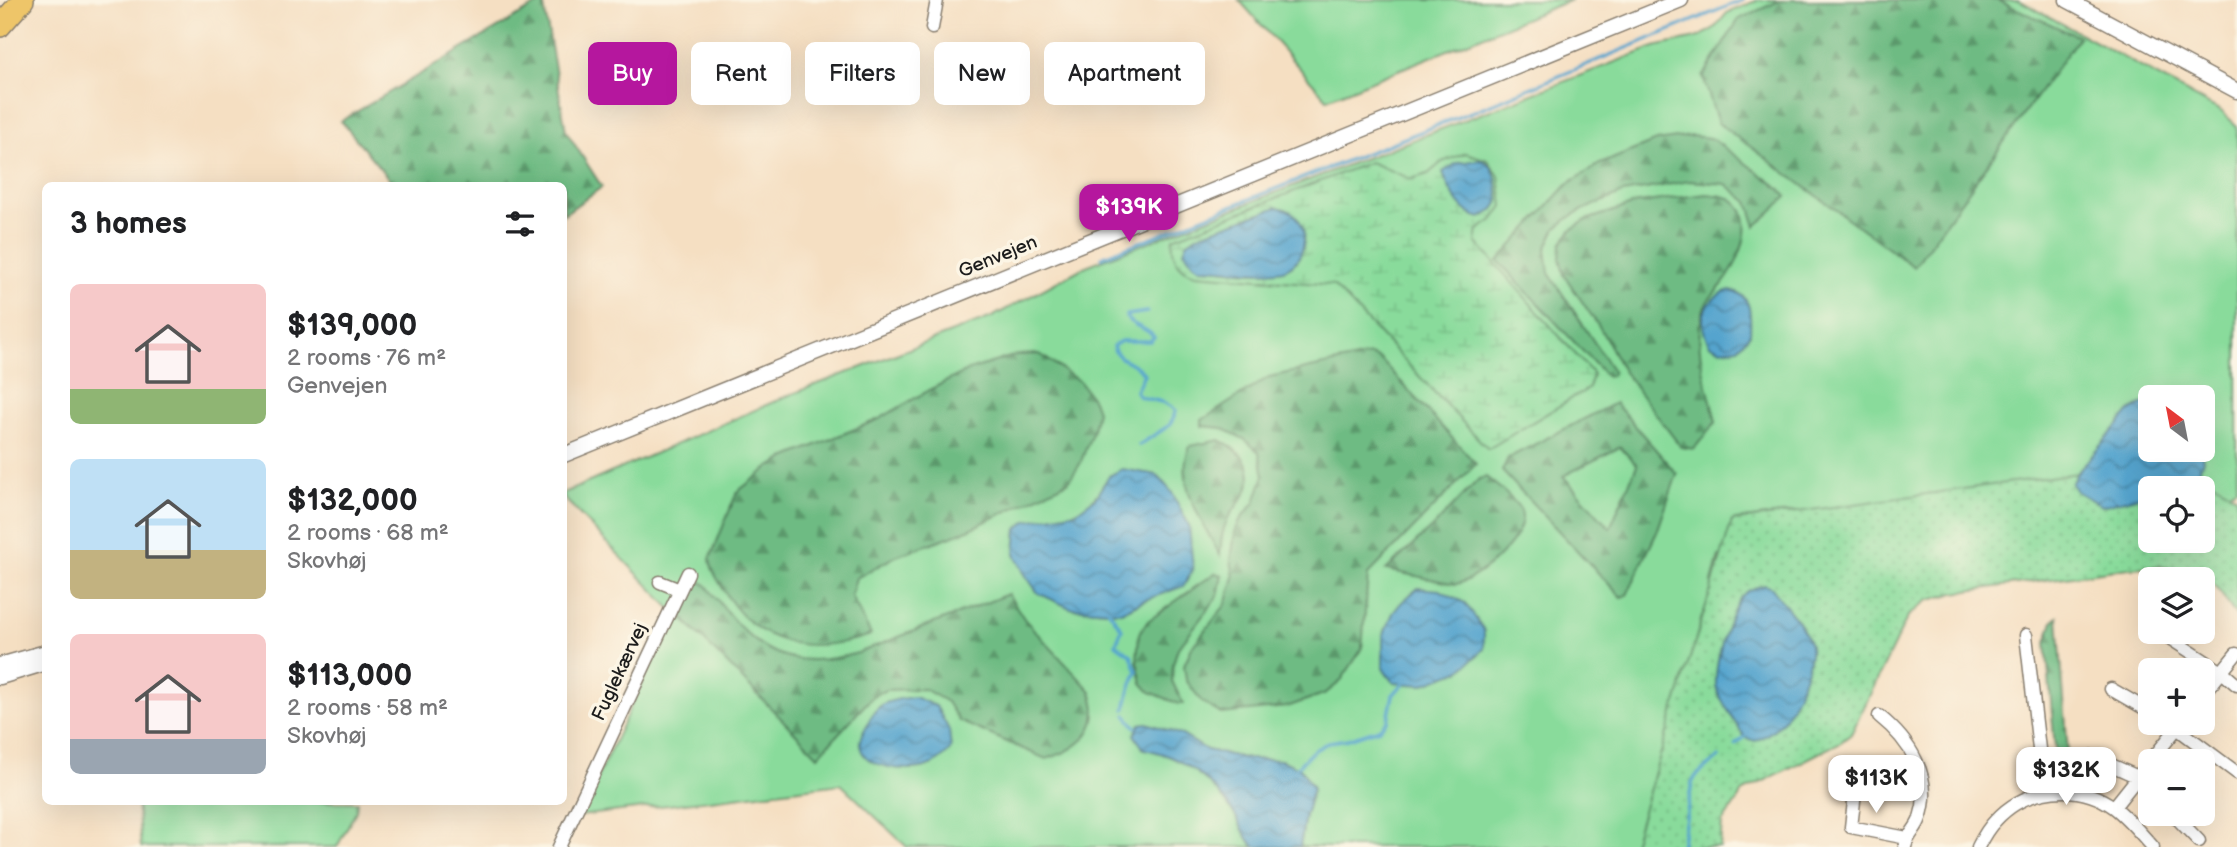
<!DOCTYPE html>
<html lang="en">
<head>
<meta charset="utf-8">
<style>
  :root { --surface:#fff; --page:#f2f2f2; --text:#202124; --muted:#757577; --accent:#b5179e }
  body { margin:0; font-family:"Balsamiq Sans",sans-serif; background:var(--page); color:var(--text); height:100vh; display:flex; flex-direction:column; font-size:26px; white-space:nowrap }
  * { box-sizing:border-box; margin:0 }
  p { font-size:23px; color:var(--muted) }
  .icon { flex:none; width:38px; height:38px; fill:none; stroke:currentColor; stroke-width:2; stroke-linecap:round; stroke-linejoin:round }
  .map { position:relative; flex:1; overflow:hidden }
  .side { position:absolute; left:42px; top:182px; width:525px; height:623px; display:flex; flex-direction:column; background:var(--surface); border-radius:10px; box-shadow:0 7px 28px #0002 }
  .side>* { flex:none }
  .banner { position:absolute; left:588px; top:42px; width:665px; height:63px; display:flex; gap:14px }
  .needle { width:46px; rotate:328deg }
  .tools { position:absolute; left:2138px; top:385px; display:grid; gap:14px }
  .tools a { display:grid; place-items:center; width:77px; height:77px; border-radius:10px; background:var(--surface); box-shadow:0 7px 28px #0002; font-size:35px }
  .price { position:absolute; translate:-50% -60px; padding:0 16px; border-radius:14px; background:#fff; color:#222; font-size:23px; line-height:46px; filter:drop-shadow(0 2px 4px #0008) }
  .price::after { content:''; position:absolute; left:50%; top:42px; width:21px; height:16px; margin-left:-10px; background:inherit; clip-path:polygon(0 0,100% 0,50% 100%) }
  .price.on { background:var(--accent); color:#fff }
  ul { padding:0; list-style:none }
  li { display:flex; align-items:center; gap:21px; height:175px; padding:0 28px }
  li span { display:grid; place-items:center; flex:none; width:196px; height:140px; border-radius:10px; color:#555 }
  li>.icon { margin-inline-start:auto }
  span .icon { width:84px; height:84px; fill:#fffc; stroke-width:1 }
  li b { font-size:30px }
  h2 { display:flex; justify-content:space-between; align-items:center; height:84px; padding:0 28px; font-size:30px }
  .pill { padding:0 24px; border-radius:10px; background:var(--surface); box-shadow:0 7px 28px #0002; font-size:24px; line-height:63px }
  .pill.on { background:var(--accent); color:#fff }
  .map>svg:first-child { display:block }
</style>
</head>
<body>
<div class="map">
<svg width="2237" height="847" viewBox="0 0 2237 847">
  <defs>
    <pattern id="forest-firs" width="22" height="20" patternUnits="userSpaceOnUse" patternTransform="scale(1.75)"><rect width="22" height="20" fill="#6ebb83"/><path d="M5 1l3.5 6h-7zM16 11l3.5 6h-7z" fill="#5a976a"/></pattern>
    <pattern id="wetland-marsh" width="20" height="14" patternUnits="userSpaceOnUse" patternTransform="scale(1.75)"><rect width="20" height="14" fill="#89db9b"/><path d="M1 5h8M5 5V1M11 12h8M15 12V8" fill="none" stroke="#76bb85"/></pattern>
    <pattern id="park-dots" width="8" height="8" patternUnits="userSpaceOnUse" patternTransform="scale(1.75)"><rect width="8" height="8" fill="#89db9b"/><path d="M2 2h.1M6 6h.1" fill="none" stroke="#76bb85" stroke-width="1.8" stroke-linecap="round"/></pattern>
    <pattern id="water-waves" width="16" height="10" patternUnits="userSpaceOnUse" patternTransform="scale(1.75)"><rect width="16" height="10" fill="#54a4ce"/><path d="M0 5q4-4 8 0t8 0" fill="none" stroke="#4585a6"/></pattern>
  </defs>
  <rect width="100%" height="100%" fill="#fcf5e5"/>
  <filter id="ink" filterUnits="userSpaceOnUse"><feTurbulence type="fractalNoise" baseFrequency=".0143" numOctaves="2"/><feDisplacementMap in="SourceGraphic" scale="14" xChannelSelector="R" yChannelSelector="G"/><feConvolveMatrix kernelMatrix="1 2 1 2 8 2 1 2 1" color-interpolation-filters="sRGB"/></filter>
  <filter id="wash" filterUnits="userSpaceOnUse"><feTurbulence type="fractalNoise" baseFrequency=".00686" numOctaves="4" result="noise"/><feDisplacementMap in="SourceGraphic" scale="28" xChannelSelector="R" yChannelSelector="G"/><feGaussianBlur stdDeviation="1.57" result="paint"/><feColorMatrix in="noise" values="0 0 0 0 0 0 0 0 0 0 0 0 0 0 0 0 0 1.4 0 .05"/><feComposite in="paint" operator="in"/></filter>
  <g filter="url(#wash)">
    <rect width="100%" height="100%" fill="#f5dfc2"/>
    <path fill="#89db9b" stroke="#527c5c" stroke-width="2" fill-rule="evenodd" d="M1239,0H1571L1327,99Z
      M1758,0H2019L2221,111L2237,126V488L2203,506V488H2151L1802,520L1796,512L1736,520L1776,566L1742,569L1719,556L1712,582L1716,581L1714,620L1702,616L1694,647L1671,847H1300L1305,815L1313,788L1301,769L1281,760L1248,759L1207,750L1182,735L1144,748C1183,756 1213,781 1235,815C1242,826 1245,838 1255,847H907L841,784L579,816L675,613L564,498V493L787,396L992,317L1086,266L1654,47L1696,38L1713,30L1727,13ZM2151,397H2203V450H2151ZM1109,476L1145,600L1121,612L1070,608L1015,554L1017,529C1034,515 1055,520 1075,512C1091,506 1100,490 1109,476Z
      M137,802H357L356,811L337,847H141Z"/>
    <path fill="url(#forest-firs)" stroke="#456c50" stroke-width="2" fill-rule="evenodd" d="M1781,0H1997L2079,37L1914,267L1718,123L1703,77L1739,19Z
      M543,1L566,131L602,187L564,214V186L394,185L341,121Z
      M1691,136L1711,138L1781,189L1787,197L1756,226L1748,202L1726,184L1689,181L1623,193L1576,213L1556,228L1546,249L1549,273L1613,371L1611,376L1607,377L1498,261L1569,183L1600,164L1656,141Z
      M1706,194C1723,195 1739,197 1744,216C1750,237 1736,268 1722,285C1712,296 1705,301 1702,316C1693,352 1709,387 1716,422L1694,449L1681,447L1623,371L1600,328L1564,275L1560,258L1561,244L1571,230L1586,220L1638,203Z
      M1040,354L1080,382L1093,400L1097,411L1093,430L1080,464L1068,482L968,530L896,556L856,578L851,596L871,635C810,655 757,648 723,589C718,579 711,571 710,559L737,492L767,469L785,458L879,419L931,389L969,370L1016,355Z
      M1370,355L1380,359L1476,464L1368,575L1362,649L1340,682L1326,693L1287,707L1221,714L1202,702L1186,680L1184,665L1192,647L1226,604L1234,577L1231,560L1235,532L1240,520L1255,502L1264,475L1259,452L1244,439L1222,428L1202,426V420L1269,377Z
      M1615,403L1677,474L1657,532L1627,595L1621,597L1502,471L1508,458ZM1620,447L1637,465L1610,528L1563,476Z
      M1220,440C1243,451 1259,471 1244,496C1238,505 1230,513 1226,523C1221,533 1221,544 1220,555C1203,523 1174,483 1190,446Z
      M1486,477C1495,484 1517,502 1521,511C1530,535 1477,582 1455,584L1386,570L1438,522L1479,479Z
      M1215,573L1222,575L1218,596L1178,648L1173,664L1172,681L1183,704H1179L1150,692L1142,683L1137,661L1139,633L1148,621Z
      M694,582H702L707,586C751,646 779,674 858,653L1008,594L1025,620L1090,690C1106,727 1081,749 1046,759L959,721L947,702L924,689L886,690L873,696L818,756L678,614Z
      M2058,617L2069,767L2067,773L2057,774L2046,642L2053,621Z"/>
    <path fill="url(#wetland-marsh)" stroke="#527c5c" stroke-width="2" fill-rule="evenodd" d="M1466,153L1488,160L1499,176L1503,206L1494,219L1478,230L1476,242L1593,374L1589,388L1488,449L1333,285L1196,274C1178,270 1171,256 1173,238L1370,162L1411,179L1428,174L1442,162ZM1296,262C1271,280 1231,268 1201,268Z"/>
    <path fill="url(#park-dots)" stroke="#527c5c" stroke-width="2" fill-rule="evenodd" d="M2179,459L2237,497V617L2215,585L2185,570L2157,566L2129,568L1954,593L1927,601L1908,616L1851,734L1841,742L1744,791L1722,823L1720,847H1632L1732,521ZM2151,488H2203V541H2151Z"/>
    <path fill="url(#water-waves)" stroke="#386075" stroke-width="2" d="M1480,160C1497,162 1497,186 1499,200C1497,209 1488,214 1481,218C1463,215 1448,190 1443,172L1457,163Z
      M1277,207C1313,211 1311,261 1283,270C1264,275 1223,268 1201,268L1194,264L1184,251L1187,243L1198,235Z
      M1730,290C1752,294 1751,315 1750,334L1738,348L1721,350L1709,344C1707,339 1703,332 1703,326C1701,309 1714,294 1730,290Z
      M2151,400V450H2201L2203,460L2195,482L2198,488H2151V493L2102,506L2076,491L2071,484L2077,473L2130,411Z
      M1122,469L1157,475L1171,491L1189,525L1193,569L1184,586L1145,600L1121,612L1070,608L1038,593L1024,573L1015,554L1017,529L1027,521L1076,512L1095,498L1109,476Z
      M1765,585L1772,588C1784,605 1802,623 1809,642C1816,658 1792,710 1782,722C1774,731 1766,736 1755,741C1752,740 1748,739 1745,737C1742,734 1718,695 1717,690C1711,671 1730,605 1745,593C1750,588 1758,587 1765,585Z
      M1418,588L1440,590L1465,603L1484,630V649L1460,671L1422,685L1394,683L1383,668V636L1393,613L1401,603Z
      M914,697L936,706L949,730L951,749C944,758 937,763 925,767C907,772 863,769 860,745C859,738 864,731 867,725C878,700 889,701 914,697Z
      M1147,723L1182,735L1207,750L1248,759L1281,760L1301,769L1313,788L1305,815L1300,847H1255C1245,838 1242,826 1235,815C1213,781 1183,756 1144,749L1134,735L1140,724Z"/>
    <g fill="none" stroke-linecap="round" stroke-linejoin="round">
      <path stroke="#54a4ce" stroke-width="3.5" d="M1102,257L1494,103L1743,0
        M1139,445L1170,425L1176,411C1164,399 1154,402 1139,396L1136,391L1144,374C1136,361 1117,362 1113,346L1121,341H1150L1154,337C1147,327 1134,328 1127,318V315L1147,312
        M1109,611L1122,629L1116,644L1131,655L1137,671L1130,689L1125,709
        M1126,715L1136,727
        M1735,745L1745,737
        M1297,767L1313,751L1329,742L1348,739L1379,729L1388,720L1393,695L1403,684
        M1681,847L1692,783L1696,776L1719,757"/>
    </g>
  </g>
  <g filter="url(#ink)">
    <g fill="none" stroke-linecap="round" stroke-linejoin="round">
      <g stroke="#887e6f" stroke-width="15">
        <path id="minor" d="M932,28L937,0
          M660,582L680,590
          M2160,632L2222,672L2237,685
          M2026,635L2044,793
          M2111,689L2151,712
          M2203,695L2236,654
          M1879,716C1909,740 1934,777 1920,818C1917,829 1907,835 1905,847
          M2170,723L2237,773
          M2091,756L2138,777L2151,790
          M1856,784L1851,827L1907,838
          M2114,807L2181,723
          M2173,814L2199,841
          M559,847L688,573
          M1978,847C1983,837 1988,828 1996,820C2026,787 2079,781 2115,808C2129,819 2141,834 2153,847"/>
      </g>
      <g stroke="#887e6f" stroke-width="17">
        <path id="tertiary" d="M2067,0L2237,91
          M564,455L1681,0
          M0,665L46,652
          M0,677L46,663"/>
      </g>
      <g stroke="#887e6f" stroke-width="24">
        <path id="motorway" d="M0,26L23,0"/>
      </g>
      <use href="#minor" stroke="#fff" stroke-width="12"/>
      <use href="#tertiary" stroke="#fff" stroke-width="14"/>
      <use href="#motorway" stroke="#eec569" stroke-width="21"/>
    </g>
  </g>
  <g text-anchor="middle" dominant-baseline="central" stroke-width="7" stroke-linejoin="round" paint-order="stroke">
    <g font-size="19" fill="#1c1c1c" stroke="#fcf5e5">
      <text transform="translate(998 257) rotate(-22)">Genvejen</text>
      <text transform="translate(620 672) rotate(-65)">Fuglekærvej</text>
    </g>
  </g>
</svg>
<div class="tools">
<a><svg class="needle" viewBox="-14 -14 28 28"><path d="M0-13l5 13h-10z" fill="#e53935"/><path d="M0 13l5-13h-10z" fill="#757577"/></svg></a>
<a><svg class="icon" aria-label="locate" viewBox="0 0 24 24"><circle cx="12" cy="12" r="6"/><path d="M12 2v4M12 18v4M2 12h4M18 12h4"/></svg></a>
<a><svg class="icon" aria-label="layers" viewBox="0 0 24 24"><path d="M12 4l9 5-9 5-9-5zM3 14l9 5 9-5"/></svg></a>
<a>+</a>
<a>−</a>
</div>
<b class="price on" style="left:1129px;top:244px">$139K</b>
<b class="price" style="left:2066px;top:807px">$132K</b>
<b class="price" style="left:1876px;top:815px">$113K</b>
<div class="banner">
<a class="pill on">Buy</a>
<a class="pill">Rent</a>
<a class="pill">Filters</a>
<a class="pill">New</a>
<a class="pill">Apartment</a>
</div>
<section class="side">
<h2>3 homes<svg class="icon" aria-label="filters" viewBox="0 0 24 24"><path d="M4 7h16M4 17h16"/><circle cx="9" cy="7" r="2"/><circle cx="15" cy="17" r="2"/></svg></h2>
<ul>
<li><span style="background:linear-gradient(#f6c9c9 75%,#8fb573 0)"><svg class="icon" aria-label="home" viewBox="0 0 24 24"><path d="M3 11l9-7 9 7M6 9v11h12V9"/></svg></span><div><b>$139,000</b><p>2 rooms · 76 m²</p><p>Genvejen</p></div></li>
<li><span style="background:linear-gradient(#bfe0f5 65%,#c2b280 0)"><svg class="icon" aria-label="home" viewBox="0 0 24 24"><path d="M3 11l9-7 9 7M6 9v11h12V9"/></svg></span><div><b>$132,000</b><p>2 rooms · 68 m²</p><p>Skovhøj</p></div></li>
<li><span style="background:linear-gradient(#f6c9c9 75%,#9aa5b1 0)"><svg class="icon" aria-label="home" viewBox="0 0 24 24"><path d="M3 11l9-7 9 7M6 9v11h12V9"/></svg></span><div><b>$113,000</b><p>2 rooms · 58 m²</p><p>Skovhøj</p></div></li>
</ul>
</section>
</div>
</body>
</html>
